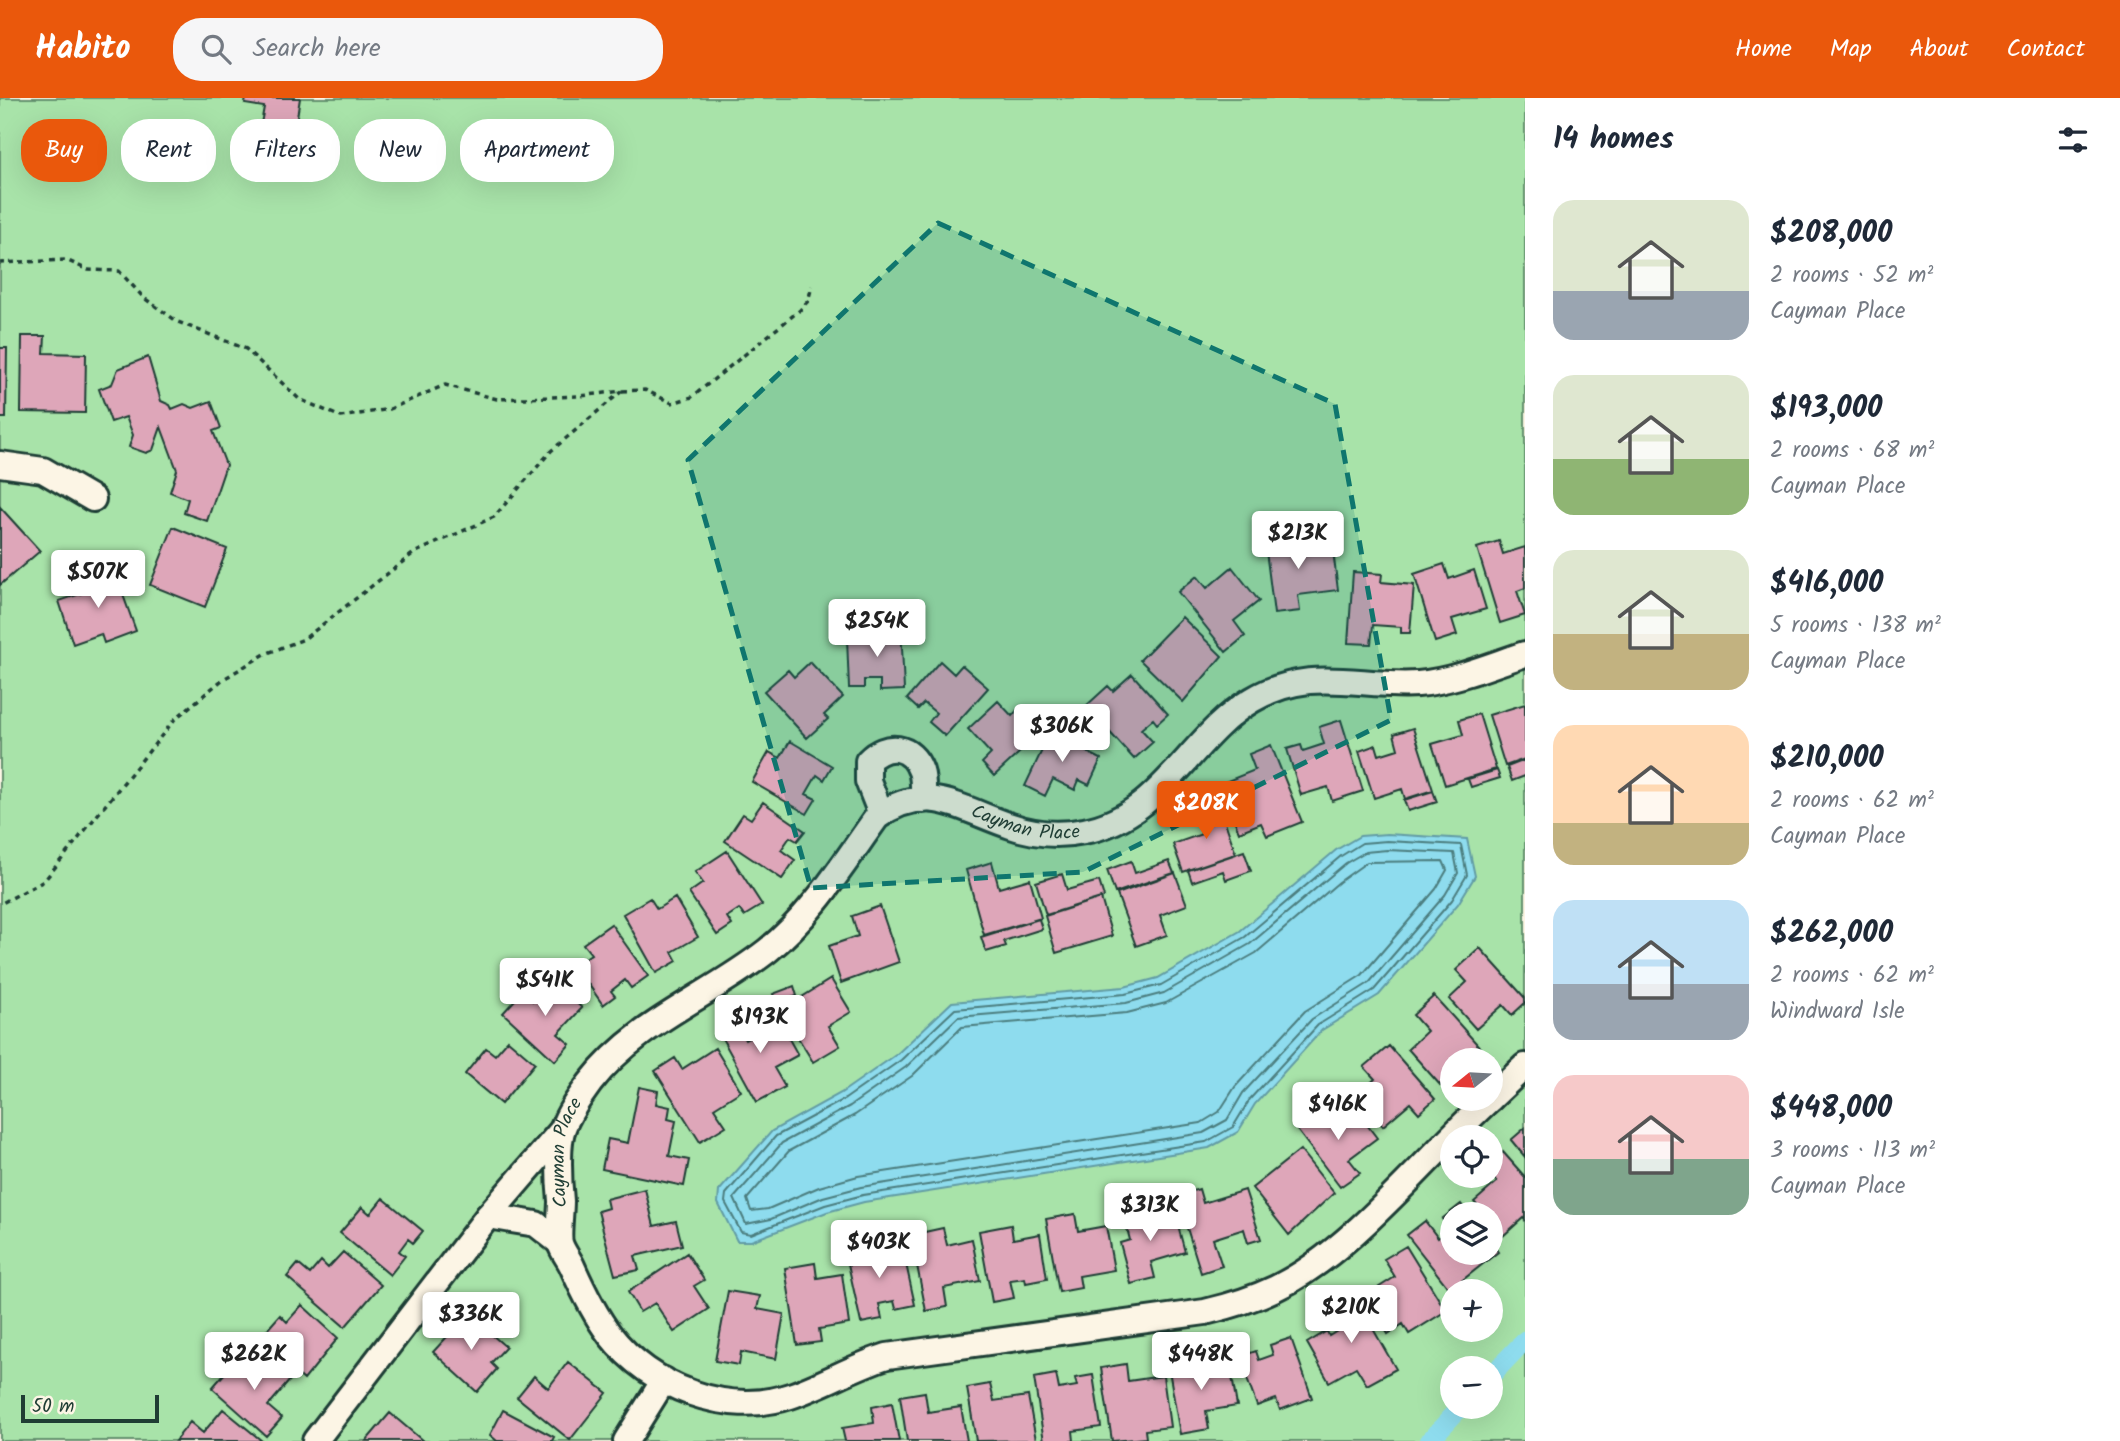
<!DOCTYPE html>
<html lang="en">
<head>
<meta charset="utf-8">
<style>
  :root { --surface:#fff; --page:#f6f6f7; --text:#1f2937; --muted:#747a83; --accent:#ea580c }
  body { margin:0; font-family:Kalam,sans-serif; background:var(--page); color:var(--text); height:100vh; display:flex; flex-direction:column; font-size:26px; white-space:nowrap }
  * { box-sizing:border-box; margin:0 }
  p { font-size:23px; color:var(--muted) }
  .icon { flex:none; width:38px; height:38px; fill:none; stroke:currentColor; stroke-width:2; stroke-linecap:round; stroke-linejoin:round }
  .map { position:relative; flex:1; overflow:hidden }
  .panel { display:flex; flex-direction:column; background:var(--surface); width:595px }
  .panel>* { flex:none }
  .banner { position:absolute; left:21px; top:21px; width:665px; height:63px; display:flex; gap:14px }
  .needle { width:46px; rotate:252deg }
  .buttons { position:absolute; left:1440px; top:950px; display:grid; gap:14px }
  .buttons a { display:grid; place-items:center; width:63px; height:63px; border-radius:50%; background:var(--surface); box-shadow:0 7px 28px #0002; font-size:35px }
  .scale { position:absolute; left:21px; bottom:18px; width:138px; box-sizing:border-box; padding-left:7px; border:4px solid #1f3d34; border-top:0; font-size:19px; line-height:24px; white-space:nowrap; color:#1f3d34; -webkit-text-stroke:5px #fcf5e5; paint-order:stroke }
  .price { position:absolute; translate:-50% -60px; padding:0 16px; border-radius:7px; background:#fff; color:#222; font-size:23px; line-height:46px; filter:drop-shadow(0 2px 4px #0008) }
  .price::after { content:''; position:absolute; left:50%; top:42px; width:21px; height:16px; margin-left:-10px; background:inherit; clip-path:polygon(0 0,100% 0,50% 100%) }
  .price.on { background:var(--accent); color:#fff }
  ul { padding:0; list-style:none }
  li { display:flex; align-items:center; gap:21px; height:175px; padding:0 28px }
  li span { display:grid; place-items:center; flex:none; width:196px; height:140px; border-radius:21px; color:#555 }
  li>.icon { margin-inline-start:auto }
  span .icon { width:84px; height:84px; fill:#fffc; stroke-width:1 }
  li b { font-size:30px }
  h2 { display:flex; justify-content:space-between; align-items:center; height:84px; padding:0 28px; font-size:30px }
  .tag { padding:0 24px; border-radius:28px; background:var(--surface); box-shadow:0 7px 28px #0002; font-size:24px; line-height:63px }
  .tag.on { background:var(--accent); color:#fff }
  header { display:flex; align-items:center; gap:42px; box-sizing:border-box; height:98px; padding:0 35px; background:var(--accent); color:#fff }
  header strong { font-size:33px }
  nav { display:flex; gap:38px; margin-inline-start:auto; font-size:24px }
  .search { width:490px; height:63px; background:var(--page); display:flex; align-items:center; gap:18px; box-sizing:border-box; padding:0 24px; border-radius:28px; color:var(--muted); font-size:26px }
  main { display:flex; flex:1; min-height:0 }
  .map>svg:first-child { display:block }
</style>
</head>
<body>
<header>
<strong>Habito</strong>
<div class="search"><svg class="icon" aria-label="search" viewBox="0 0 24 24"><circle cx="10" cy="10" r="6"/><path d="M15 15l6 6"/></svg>Search here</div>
<nav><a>Home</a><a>Map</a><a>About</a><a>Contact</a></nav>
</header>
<main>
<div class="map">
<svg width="1525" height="1343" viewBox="0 0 1525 1343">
  <rect width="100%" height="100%" fill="#fcf5e5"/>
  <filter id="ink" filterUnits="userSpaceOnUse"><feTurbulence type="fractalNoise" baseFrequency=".0143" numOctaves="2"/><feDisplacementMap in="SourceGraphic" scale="14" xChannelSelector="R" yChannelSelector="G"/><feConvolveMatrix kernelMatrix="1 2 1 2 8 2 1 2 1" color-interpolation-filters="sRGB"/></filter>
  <g filter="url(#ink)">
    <path fill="#a8e3a9" stroke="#64906e" stroke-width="2" fill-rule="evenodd" d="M0,0H1525V1343H0ZM1452,962H1491V1001H1452ZM1452,1040H1491V1078H1452ZM1452,1116H1491V1155H1452ZM1452,1194H1491V1232H1452ZM1452,1270H1491V1309H1452Z"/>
    <path fill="#8edcee" stroke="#629ca4" stroke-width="2" d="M1387,736L1467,741L1475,778L1458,806L1379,897L1322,932L1255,1006L1238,1034L1209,1050L864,1104L827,1114L751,1143H737L718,1105L719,1093L772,1033L841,995L897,956L952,904L1124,889L1158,880L1240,833L1336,752L1360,738Z"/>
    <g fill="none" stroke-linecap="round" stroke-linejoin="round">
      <path stroke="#4b7d7e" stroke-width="2" d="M1387,743L1461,747L1467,777L1452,802L1374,892L1318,927L1250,1001L1233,1029L1206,1044L863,1097L825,1107L751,1136L741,1134L725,1104L726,1096L776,1038L845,1001L901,962L955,911L1125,896L1161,887L1245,839L1341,758L1362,745Z
        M1387,752L1454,755L1458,775L1445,797L1369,885L1312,921L1243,995L1227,1022L1203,1035L861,1089L823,1099L771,1121L746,1126L734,1100L782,1045L850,1008L906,969L958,919L1126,905L1164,895L1250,846L1346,765L1365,754Z
        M1443,763L1447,772L1436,791L1362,877L1305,913L1235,989L1219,1014L1201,1025L858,1078L819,1089L768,1111L751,1113L747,1101L789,1053L855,1017L912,978L962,929L1127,915L1166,905L1256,855L1339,784L1367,764Z"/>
      <path stroke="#8edcee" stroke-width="19" d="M1491,1278L1525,1242
        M1429,1343L1461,1309"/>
    </g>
    <path fill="#dea6b9" stroke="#1f3d34" stroke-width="2" d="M246,0H300L295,32L261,26L264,9L245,6Z
      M22,238H45L44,255L86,256L85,315L21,314Z
      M0,250H7L6,320H0Z
      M148,259L161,303L170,307L172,311L184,306L193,310L211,303L221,330L213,333L226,367L207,423L184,415L188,401L170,394L177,372L161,329L153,352L146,355L129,349L133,337L126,319L111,324L99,291L112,286L118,271Z
      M0,409L40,453L0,487Z
      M173,429L227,451L205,509L150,487Z
      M1288,434L1290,446L1306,444L1307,448L1332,445L1338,492L1298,497L1300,513L1274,516L1264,437Z
      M1499,443L1503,456L1525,449V490L1517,493L1525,517L1500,525L1477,450Z
      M1444,466L1449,481L1474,472L1486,511L1452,521L1457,537L1435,544L1414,476Z
      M113,469L136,533L104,545L101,536L73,546L59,503L92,492L87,479Z
      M1232,469L1259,503L1234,523L1245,538L1226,554L1178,494L1197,478L1207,490Z
      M1353,474L1382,476L1381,484L1414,487L1410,535H1401V529L1373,527L1371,546L1348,545Z
      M1182,519L1222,558L1183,604L1140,562Z
      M901,527L904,592L880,593V582H864V590H849L847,540L868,539V529Z
      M940,563L954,576L962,567L988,590L945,638L929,624L936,615L924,605L918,611L907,601Z
      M810,564L843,599L824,617L828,621L807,640L764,593L788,572L794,579Z
      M1132,576L1168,616L1157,626L1153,621L1141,631L1153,644L1134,661L1086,608L1108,588L1113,593Z
      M998,603L1012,618L1021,608L1044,632L994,678L982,665L991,656L968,631Z
      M1525,606V661L1505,668L1489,617Z
      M1479,616L1496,671L1445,687L1432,646L1463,637L1459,622Z
      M1341,622L1363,693L1332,703L1328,689L1301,697L1287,651L1301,647L1303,653L1324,646L1319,629Z
      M1053,629L1070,637L1067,644L1101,661L1089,687L1079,682L1075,692L1053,681L1045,698L1025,688Z
      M1413,630L1433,692L1405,701L1402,691L1374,700L1359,653L1376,647L1379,657L1398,651L1394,636Z
      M790,643L832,668L824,682L817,677L806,696L816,701L807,716L752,684L769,654L780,660Z
      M1271,647L1302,724L1267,738L1261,725L1239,734L1220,686L1255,672L1249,656Z
      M1525,662V678L1512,683L1507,669Z
      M1497,672L1500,680L1471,689L1468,681Z
      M1433,693L1437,704L1408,713L1404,702Z
      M763,704L805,733L797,743L790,739L781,752L795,762L782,781L725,743L743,716L751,721Z
      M1219,706L1236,756L1183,774L1173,746L1202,736L1194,714Z
      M727,753L762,807L744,818L739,811L727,819L732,827L717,837L689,795L703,785L695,774Z
      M1244,753L1251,773L1226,782L1223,773L1192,784L1188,772Z
      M1131,763L1135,775L1169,763L1174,775L1115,795L1107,772Z
      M992,764L999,790L1030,781L1041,820L984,837L966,772Z
      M1175,775L1187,807L1160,817L1167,837L1136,848L1117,796Z
      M1062,776L1067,792L1099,783L1104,799L1046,817L1036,784Z
      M650,800L657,811L675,800L698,839L672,854L677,863L656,875L623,816Z
      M1101,800L1112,838L1056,855L1045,818Z
      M880,808L899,864L841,885L829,848L858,838L852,818Z
      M1039,821L1042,831L1004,843L1006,848L986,854L981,839Z
      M611,826L648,878L631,890L625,882L611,893L615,898L603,907L575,867L591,856L583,846Z
      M1480,850L1525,900V905L1512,917L1503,907L1476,931L1449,901L1467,884L1456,872Z
      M831,881L851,914L828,928L840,948L813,964L781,912Z
      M553,883L582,910L558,936L570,946L555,963L503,915L523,893L533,903Z
      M794,888L797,898L777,905L773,896Z
      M1434,898L1485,955L1477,962H1452V978L1441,988L1408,951L1427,933L1413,917Z
      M774,914L798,957L774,970L785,989L757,1004L717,931L734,922L745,942L762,933L757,924Z
      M508,942L535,965L501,1006L465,976L486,950L495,957Z
      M1389,948L1435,1001L1419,1015L1410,1005L1383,1028L1356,998L1375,981L1364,969Z
      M715,950L741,993L714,1010L726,1028L700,1044L655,973L675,960L682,971Z
      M639,989L658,993L656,1006L670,1009L668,1021L676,1023L669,1058L689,1062L684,1088L602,1071L608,1041L628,1045Z
      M1352,1007L1377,1040L1349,1061L1360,1075L1340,1089L1297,1032L1321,1013L1330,1024Z
      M1525,1030V1059L1511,1042Z
      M1300,1052L1334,1095L1289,1137L1252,1090Z
      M1503,1054L1525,1079V1122L1523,1120L1503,1138L1491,1124V1116H1485L1474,1104L1497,1084L1491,1077V1065Z
      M645,1091L654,1128L676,1123L682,1147L635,1158L639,1172L615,1177L598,1113L608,1110L606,1101Z
      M1199,1091L1203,1105L1245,1092L1261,1141L1248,1145L1244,1131L1213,1141L1222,1168L1201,1175L1177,1098Z
      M383,1100L423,1133L413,1145L408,1141L399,1153L405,1158L390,1177L340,1135L362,1109L370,1116Z
      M1461,1106L1469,1116H1452V1155H1491V1144L1498,1154L1450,1192L1407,1137L1425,1123L1438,1140L1450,1130L1442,1121Z
      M1153,1111L1155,1118L1174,1113L1185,1154L1151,1164L1155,1180L1131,1186L1120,1145L1130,1142L1124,1119Z
      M1075,1116L1078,1133L1106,1128L1114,1172L1079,1178L1081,1190L1059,1194L1046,1121Z
      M1011,1127L1013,1141L1040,1136L1047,1181L1026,1185L1025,1180L1010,1182L1014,1200L992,1204L979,1133Z
      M943,1130L947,1147L972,1141L980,1183L944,1190L947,1209L926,1213L911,1137Z
      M879,1145L882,1157L903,1152L915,1207L896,1211L894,1203L879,1206L882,1221L861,1225L845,1152Z
      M1406,1148L1446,1213L1409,1236L1403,1226L1388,1236L1365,1198L1395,1179L1384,1161Z
      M343,1154L381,1187L345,1229L287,1179L298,1166L310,1176L321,1163L328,1170Z
      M687,1155L704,1182L694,1188L709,1211L674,1234L655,1205L640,1214L628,1194Z
      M815,1165L817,1180L842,1176L849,1226L819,1231L821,1244L797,1247L785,1170Z
      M728,1193L760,1198L757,1211L784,1216L776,1261L741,1254L739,1267L715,1263Z
      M1352,1194L1396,1271L1367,1287L1356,1269L1329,1284L1307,1245L1327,1233L1329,1238L1342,1230L1329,1207Z
      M302,1207L338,1240L304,1282L259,1241L280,1217L287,1224Z
      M468,1216L506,1249L491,1265L497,1271L477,1294L433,1254Z
      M1291,1240L1312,1300L1280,1312L1276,1301L1257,1308L1239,1259L1256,1253L1259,1262L1273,1257L1270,1247Z
      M260,1255L290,1282L268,1308L282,1320L266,1338L212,1290L231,1268L241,1276Z
      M1229,1261L1237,1308L1206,1313L1209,1331L1180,1336L1168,1266L1192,1262L1193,1266Z
      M568,1264L607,1295L570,1342L517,1299L534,1278L548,1290Z
      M1126,1266L1128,1283L1163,1278L1170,1329L1145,1332L1146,1340L1112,1343L1101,1270Z
      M1056,1276L1059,1291L1077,1288L1075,1280L1093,1277L1101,1329L1073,1333L1074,1343H1044L1034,1280Z
      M990,1286L994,1303L1028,1298L1036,1342L976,1343L967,1290Z
      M925,1294L928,1314L961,1309L967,1343H907L900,1298Z
      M892,1305L899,1343H845L842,1330L874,1325L872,1309Z
      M223,1311L262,1343H175L190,1324L203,1335Z
      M503,1312L554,1339L552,1343H497L490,1337Z
      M390,1315L423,1343H366Z"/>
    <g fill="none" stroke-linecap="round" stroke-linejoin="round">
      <g stroke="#1f3d34" stroke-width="30">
        <g id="minor">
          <path d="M0,366L43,372L93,401"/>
          <path d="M881,716L868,683V663C886,644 912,647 921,673C924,682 923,693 923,702"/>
          <path d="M1491,1000L1525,968"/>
          <path id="s1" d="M1490,1001C1427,1058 1352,1154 1276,1190C1253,1201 1230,1208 1205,1214L887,1258C852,1269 823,1287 790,1298C727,1319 650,1289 610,1237C594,1216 583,1193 572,1168C569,1161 562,1153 560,1145C558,1137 561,1114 561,1103C559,1085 557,1046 563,1030C569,1013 580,999 590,985C638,923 707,900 767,853C812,817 843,766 877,719C926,682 962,712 1011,728C1034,736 1060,738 1084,733C1162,719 1189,639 1252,602C1311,567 1358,590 1418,586C1454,583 1491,567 1525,556"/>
          <path d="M488,1118L536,1126L559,1144"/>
          <path d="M315,1343L488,1118L562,1032"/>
          <path d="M626,1343L664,1282"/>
        </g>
      </g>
      <path stroke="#1f3d34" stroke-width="3.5" stroke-dasharray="5 5" stroke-linecap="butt" d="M0,165L66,162L88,172L119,173L144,200L178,224L246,251L299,301L341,319L390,311L445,287L497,301L580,298L622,293L551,353L494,419L414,455L304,541L265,556L222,582L175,621L44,783L0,806
        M622,293L645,292L672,305L692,299L800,212L808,203L812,188"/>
      <use href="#minor" stroke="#fcf5e5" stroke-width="24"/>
    </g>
  </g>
  <path fill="#0f766e" fill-opacity="0.2" stroke="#0f766e" stroke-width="5" stroke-dasharray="14 9" stroke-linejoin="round" d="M938,125L1335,306L1391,622L1083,774L811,790L688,362Z"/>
  <g text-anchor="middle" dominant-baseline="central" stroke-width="5" stroke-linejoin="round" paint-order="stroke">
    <g font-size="19" fill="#1f3d34" stroke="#fcf5e5">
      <text stroke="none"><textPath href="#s1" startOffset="1815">Cayman Place</textPath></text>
      <text stroke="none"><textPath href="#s1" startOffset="1186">Cayman Place</textPath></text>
    </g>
  </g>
</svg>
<div class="buttons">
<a><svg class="needle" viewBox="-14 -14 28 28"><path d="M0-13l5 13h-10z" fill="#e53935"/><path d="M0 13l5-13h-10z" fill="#747a83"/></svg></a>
<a><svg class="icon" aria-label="locate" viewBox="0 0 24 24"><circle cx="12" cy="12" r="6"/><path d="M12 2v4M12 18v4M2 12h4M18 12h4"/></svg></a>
<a><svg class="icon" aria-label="layers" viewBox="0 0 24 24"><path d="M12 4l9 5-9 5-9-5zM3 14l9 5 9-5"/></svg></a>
<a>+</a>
<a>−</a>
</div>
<div class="scale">50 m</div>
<b class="price" style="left:1298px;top:473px">$213K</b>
<b class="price" style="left:98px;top:512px">$507K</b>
<b class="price" style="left:877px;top:561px">$254K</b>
<b class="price" style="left:1062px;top:666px">$306K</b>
<b class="price on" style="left:1206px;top:743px">$208K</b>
<b class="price" style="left:545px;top:920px">$541K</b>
<b class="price" style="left:760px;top:957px">$193K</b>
<b class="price" style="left:1338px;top:1044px">$416K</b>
<b class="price" style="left:1150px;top:1145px">$313K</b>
<b class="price" style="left:879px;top:1182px">$403K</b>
<b class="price" style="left:1351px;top:1247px">$210K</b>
<b class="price" style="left:471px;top:1254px">$336K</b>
<b class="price" style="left:254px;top:1294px">$262K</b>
<b class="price" style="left:1201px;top:1294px">$448K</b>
<div class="banner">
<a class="tag on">Buy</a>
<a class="tag">Rent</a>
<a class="tag">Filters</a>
<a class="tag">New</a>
<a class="tag">Apartment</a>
</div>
</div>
<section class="panel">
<h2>14 homes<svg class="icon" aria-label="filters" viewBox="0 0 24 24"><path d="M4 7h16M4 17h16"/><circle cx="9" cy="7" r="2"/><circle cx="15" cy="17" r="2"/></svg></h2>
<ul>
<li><span style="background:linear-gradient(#dfe7d0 65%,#9aa5b1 0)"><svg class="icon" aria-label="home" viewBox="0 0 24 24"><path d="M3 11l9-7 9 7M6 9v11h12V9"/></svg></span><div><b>$208,000</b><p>2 rooms · 52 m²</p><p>Cayman Place</p></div></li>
<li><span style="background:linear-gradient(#dfe7d0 60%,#8fb573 0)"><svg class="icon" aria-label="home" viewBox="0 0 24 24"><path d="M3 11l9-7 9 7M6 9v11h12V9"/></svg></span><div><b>$193,000</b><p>2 rooms · 68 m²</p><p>Cayman Place</p></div></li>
<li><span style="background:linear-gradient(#dfe7d0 60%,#c2b280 0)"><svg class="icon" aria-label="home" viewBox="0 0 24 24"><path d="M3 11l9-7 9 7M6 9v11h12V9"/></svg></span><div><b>$416,000</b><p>5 rooms · 138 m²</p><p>Cayman Place</p></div></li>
<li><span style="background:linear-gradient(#ffd9b3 70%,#c2b280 0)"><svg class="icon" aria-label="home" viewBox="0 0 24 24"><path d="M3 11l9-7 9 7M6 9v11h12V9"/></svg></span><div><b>$210,000</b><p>2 rooms · 62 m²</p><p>Cayman Place</p></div></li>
<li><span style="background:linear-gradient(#bfe0f5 60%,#9aa5b1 0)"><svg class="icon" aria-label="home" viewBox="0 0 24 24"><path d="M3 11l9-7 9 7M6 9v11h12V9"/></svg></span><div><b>$262,000</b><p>2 rooms · 62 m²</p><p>Windward Isle</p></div></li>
<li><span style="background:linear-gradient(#f6c9c9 60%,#7fa58c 0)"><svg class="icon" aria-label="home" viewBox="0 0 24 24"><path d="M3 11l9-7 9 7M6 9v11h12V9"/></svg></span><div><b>$448,000</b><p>3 rooms · 113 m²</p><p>Cayman Place</p></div></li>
</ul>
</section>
</main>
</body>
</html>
